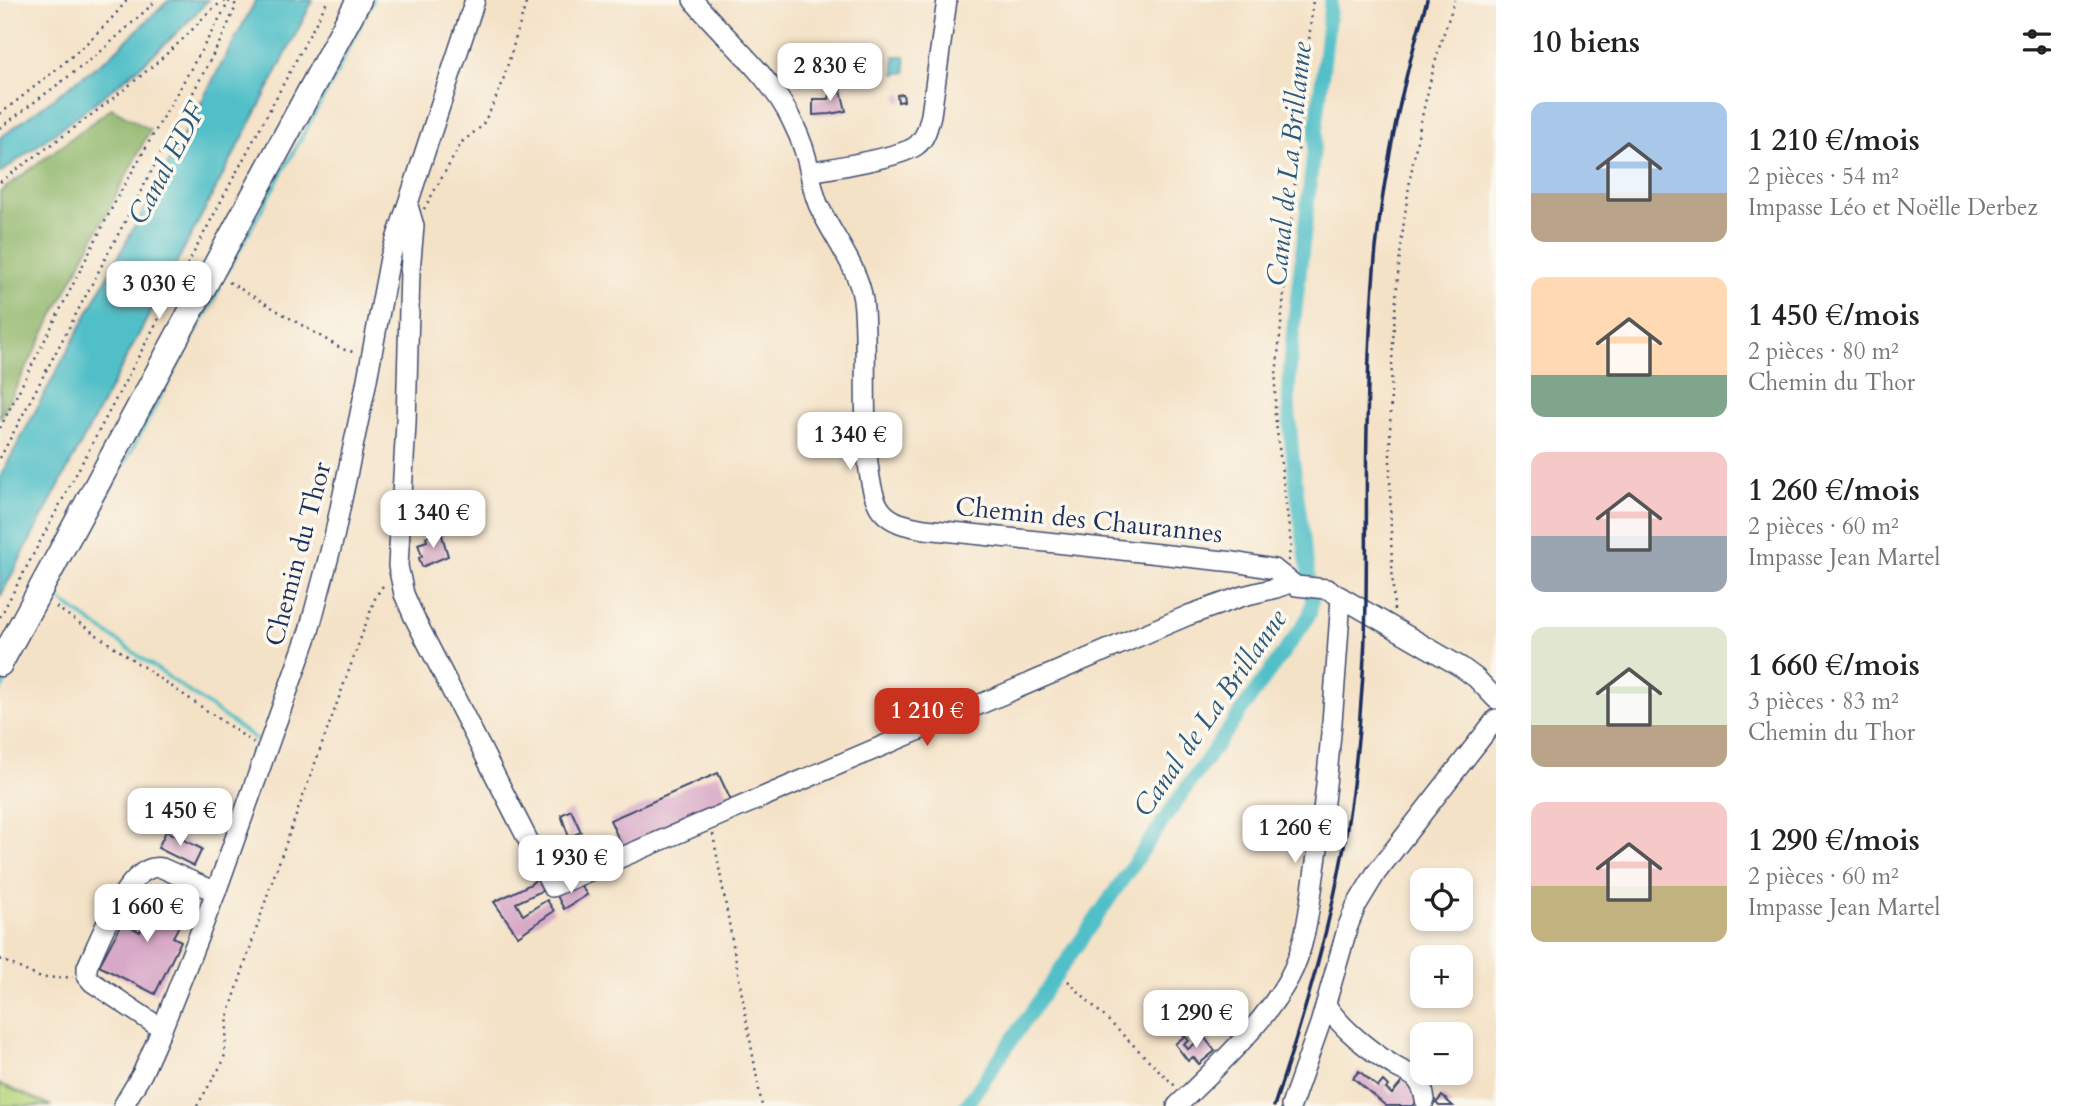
<!DOCTYPE html>
<html lang="fr">
<head>
<meta charset="utf-8">
<style>
  :root { --surface:#fff; --page:#f2f2f2; --text:#222; --muted:#767676; --accent:#c8321e }
  body { margin:0; font-family:Cardo,serif; background:var(--page); color:var(--text); height:100vh; display:flex; flex-direction:column; font-size:26px; white-space:nowrap }
  * { box-sizing:border-box; margin:0 }
  p { font-size:23px; color:var(--muted) }
  .icon { flex:none; width:38px; height:38px; fill:none; stroke:currentColor; stroke-width:2; stroke-linecap:round; stroke-linejoin:round }
  .map { position:relative; flex:1; overflow:hidden }
  .side { display:flex; flex-direction:column; background:var(--surface); width:595px }
  .side>* { flex:none }
  .buttons { position:absolute; left:1410px; top:868px; display:grid; gap:14px }
  .buttons a { display:grid; place-items:center; width:63px; height:63px; border-radius:14px; background:var(--surface); box-shadow:0 4px 10px #0003; font-size:35px }
  .price { position:absolute; translate:-50% -60px; padding:0 16px; border-radius:14px; background:#fff; color:#222; font-size:23px; line-height:46px; filter:drop-shadow(0 2px 4px #0008) }
  .price::after { content:''; position:absolute; left:50%; top:42px; width:21px; height:16px; margin-left:-10px; background:inherit; clip-path:polygon(0 0,100% 0,50% 100%) }
  .price.on { background:var(--accent); color:#fff }
  ul { padding:0; list-style:none }
  li { display:flex; align-items:center; gap:21px; height:175px; padding:0 35px }
  li span { display:grid; place-items:center; flex:none; width:196px; height:140px; border-radius:14px; color:#555 }
  li>.icon { margin-inline-start:auto }
  span .icon { width:84px; height:84px; fill:#fffc; stroke-width:1 }
  li b { font-size:30px }
  h2 { display:flex; justify-content:space-between; align-items:center; height:84px; padding:0 35px; font-size:30px }
  main { display:flex; flex:1; min-height:0 }
  .map>svg:first-child { display:block }
</style>
</head>
<body>
<main>
<div class="map">
<svg width="1496" height="1106" viewBox="0 0 1496 1106">
  <rect width="100%" height="100%" fill="#fbf7ec"/>
  <filter id="ink" filterUnits="userSpaceOnUse"><feTurbulence type="fractalNoise" baseFrequency=".0143" numOctaves="2"/><feDisplacementMap in="SourceGraphic" scale="14" xChannelSelector="R" yChannelSelector="G"/><feConvolveMatrix kernelMatrix="1 2 1 2 8 2 1 2 1" color-interpolation-filters="sRGB"/></filter>
  <filter id="wash" filterUnits="userSpaceOnUse"><feTurbulence type="fractalNoise" baseFrequency=".00686" numOctaves="4" result="noise"/><feDisplacementMap in="SourceGraphic" scale="28" xChannelSelector="R" yChannelSelector="G"/><feGaussianBlur stdDeviation="1.57" result="paint"/><feColorMatrix in="noise" values="0 0 0 0 0 0 0 0 0 0 0 0 0 0 0 0 0 1.4 0 .05"/><feComposite in="paint" operator="in"/></filter>
  <g filter="url(#wash)">
    <rect width="100%" height="100%" fill="#f4e2c7"/>
    <path fill="#b4d47b" stroke="#68826c" stroke-width="2" d="M0,1084L52,1106H0Z"/>
    <path fill="#8fb66b" stroke="#557264" stroke-width="2" d="M112,108L150,130L0,418V192Z"/>
    <path fill="#51bfc8" stroke="#367793" stroke-width="2" d="M169,0H208C148,68 73,119 0,173V138L110,56Z
      M256,0H313L261,103L0,597V477Z
      M894,56H905L906,72L895,74Z"/>
    <g fill="none" stroke-linecap="round" stroke-linejoin="round">
      <path stroke="#51bfc8" stroke-width="3.5" d="M340,66L373,0
        M227,272L339,70L338,63
        M53,595L257,740
        M0,692L220,288"/>
      <path stroke="#51bfc8" stroke-width="14" d="M966,1106L1184,791L1304,624L1310,613L1312,601C1304,537 1292,472 1289,408C1288,383 1291,358 1293,332L1331,0"/>
    </g>
    <g id="blocks">
      <path fill="#d8a9c7" d="M840,86L846,111L830,114L813,115V99H829L831,88Z
        M903,94L904,101L898,102L897,95Z
        M441,532L448,556L422,567L419,558L422,556L418,544L427,541L426,537Z
        M718,773L732,803L624,851L610,820Z
        M571,810L581,832L569,837L561,815Z
        M166,831L202,849L194,866L158,848Z
        M582,842L592,860L557,879L547,859Z
        M538,877L544,890L516,903L523,915L547,900L554,911L518,936L494,902L531,884Z
        M578,881L587,895L564,909L556,894Z
        M156,890L189,907L173,937L181,941L155,994L99,966L122,923L140,932L145,922L140,920Z
        M1185,1036L1189,1041L1184,1044L1188,1049L1204,1037L1215,1051L1199,1064L1193,1057L1188,1061L1175,1044Z
        M1359,1071L1378,1087L1383,1081L1388,1086L1386,1089L1392,1094L1407,1076L1420,1097L1413,1106H1386L1353,1078Z
        M1442,1096L1453,1106H1439L1436,1103Z"/>
    </g>
  </g>
  <g filter="url(#ink)">
    <use href="#blocks" fill-opacity="0" stroke="#3c4a6e" stroke-width="2"/>
    <g fill="none" stroke-linecap="round" stroke-linejoin="round">
      <g stroke="#3c4a6e" stroke-width="22">
        <path id="minor" d="M693,0C726,40 771,75 793,123C801,139 807,156 810,174C812,184 814,194 818,204C832,236 858,266 863,300C870,346 856,480 882,511C893,524 909,526 925,529L1234,562L1274,569L1296,586L1327,589L1461,667L1476,678L1496,699
          M810,172C831,168 904,157 917,145C926,138 928,126 931,115L947,0
          M408,206L414,226L410,271L406,423L398,566L404,594L414,617L552,887L1189,615L1243,596L1276,588L1290,583
          M1326,1005C1341,1028 1370,1051 1393,1065C1401,1071 1410,1072 1417,1080C1422,1086 1424,1092 1425,1100
          M162,1029L92,982L87,976V967C99,942 128,860 162,868L216,892
          M123,1106L142,1074L162,1029L216,892L309,631L334,537L365,390L390,258L475,0
          M1177,1106C1215,1069 1264,1024 1289,978C1306,947 1310,903 1315,869C1329,779 1335,688 1341,597
          M1291,1106L1320,1024L1348,926L1356,906L1376,873L1496,719"/>
      </g>
      <g stroke="#3c4a6e" stroke-width="27">
        <path id="major" d="M0,664L359,0"/>
      </g>
      <path stroke="#3c4a6e" stroke-width="2.5" stroke-dasharray="2 5" stroke-linecap="butt" d="M0,114C41,81 95,42 127,0
        M0,128L97,55L157,0
        M0,182C63,136 126,92 184,38C197,26 211,5 228,0
        M424,209L462,142L482,126L492,107L502,84L527,0
        M229,282L342,349L357,353
        M0,428L116,200L230,0
        M0,458L224,34L236,6L233,0
        M1288,561L1291,545L1275,415V386L1313,0
        M56,607L254,743
        M1394,610C1385,429 1388,231 1437,56C1442,37 1449,18 1455,0
        M0,617L328,0
        M713,834L762,1106
        M0,959L41,978L73,977
        M1068,981L1176,1087
        M197,1106L224,1060L228,1016L270,887L376,596L385,583"/>
      <use href="#minor" stroke="#fff" stroke-width="19"/>
      <use href="#major" stroke="#fff" stroke-width="24"/>
      <path stroke="#1b2f5e" stroke-width="3.5" d="M1274,1106C1304,1017 1331,926 1346,834C1354,785 1359,737 1362,688C1369,602 1365,515 1367,429C1368,369 1370,308 1376,248C1385,165 1403,80 1427,0"/>
    </g>
  </g>
  <g text-anchor="middle" dominant-baseline="central" stroke-width="7" stroke-linejoin="round" paint-order="stroke">
    <g font-size="26" fill="#1b2f5e" stroke="#fbf7ec">
      <text transform="translate(1089 520) rotate(6)">Chemin des Chaurannes</text>
      <text transform="translate(298 554) rotate(-75)">Chemin du Thor</text>
    </g>
    <g font-size="28" font-style="italic" fill="#2b5a7e" stroke="#fbf7ec">
      <text transform="translate(167 163) rotate(-62)">Canal EDF</text>
      <text transform="translate(1289 164) rotate(-84)">Canal de La Brillanne</text>
      <text transform="translate(1210 713) rotate(-55)">Canal de La Brillanne</text>
    </g>
  </g>
</svg>
<div class="buttons">
<a><svg class="icon" aria-label="locate" viewBox="0 0 24 24"><circle cx="12" cy="12" r="6"/><path d="M12 2v4M12 18v4M2 12h4M18 12h4"/></svg></a>
<a>+</a>
<a>−</a>
</div>
<b class="price" style="left:830px;top:103px">2 830 €</b>
<b class="price" style="left:159px;top:321px">3 030 €</b>
<b class="price" style="left:850px;top:472px">1 340 €</b>
<b class="price" style="left:433px;top:550px">1 340 €</b>
<b class="price on" style="left:927px;top:748px">1 210 €</b>
<b class="price" style="left:180px;top:848px">1 450 €</b>
<b class="price" style="left:1295px;top:865px">1 260 €</b>
<b class="price" style="left:571px;top:895px">1 930 €</b>
<b class="price" style="left:147px;top:944px">1 660 €</b>
<b class="price" style="left:1196px;top:1050px">1 290 €</b>
</div>
<section class="side">
<h2>10 biens<svg class="icon" aria-label="filters" viewBox="0 0 24 24"><path d="M4 7h16M4 17h16"/><circle cx="9" cy="7" r="2"/><circle cx="15" cy="17" r="2"/></svg></h2>
<ul>
<li><span style="background:linear-gradient(#a9c7e8 65%,#b9a48a 0)"><svg class="icon" aria-label="home" viewBox="0 0 24 24"><path d="M3 11l9-7 9 7M6 9v11h12V9"/></svg></span><div><b>1 210 €/mois</b><p>2 pièces · 54 m²</p><p>Impasse Léo et Noëlle Derbez</p></div></li>
<li><span style="background:linear-gradient(#ffd9b3 70%,#7fa58c 0)"><svg class="icon" aria-label="home" viewBox="0 0 24 24"><path d="M3 11l9-7 9 7M6 9v11h12V9"/></svg></span><div><b>1 450 €/mois</b><p>2 pièces · 80 m²</p><p>Chemin du Thor</p></div></li>
<li><span style="background:linear-gradient(#f6c9c9 60%,#9aa5b1 0)"><svg class="icon" aria-label="home" viewBox="0 0 24 24"><path d="M3 11l9-7 9 7M6 9v11h12V9"/></svg></span><div><b>1 260 €/mois</b><p>2 pièces · 60 m²</p><p>Impasse Jean Martel</p></div></li>
<li><span style="background:linear-gradient(#dfe7d0 70%,#b9a48a 0)"><svg class="icon" aria-label="home" viewBox="0 0 24 24"><path d="M3 11l9-7 9 7M6 9v11h12V9"/></svg></span><div><b>1 660 €/mois</b><p>3 pièces · 83 m²</p><p>Chemin du Thor</p></div></li>
<li><span style="background:linear-gradient(#f6c9c9 60%,#c2b280 0)"><svg class="icon" aria-label="home" viewBox="0 0 24 24"><path d="M3 11l9-7 9 7M6 9v11h12V9"/></svg></span><div><b>1 290 €/mois</b><p>2 pièces · 60 m²</p><p>Impasse Jean Martel</p></div></li>
</ul>
</section>
</main>
</body>
</html>
